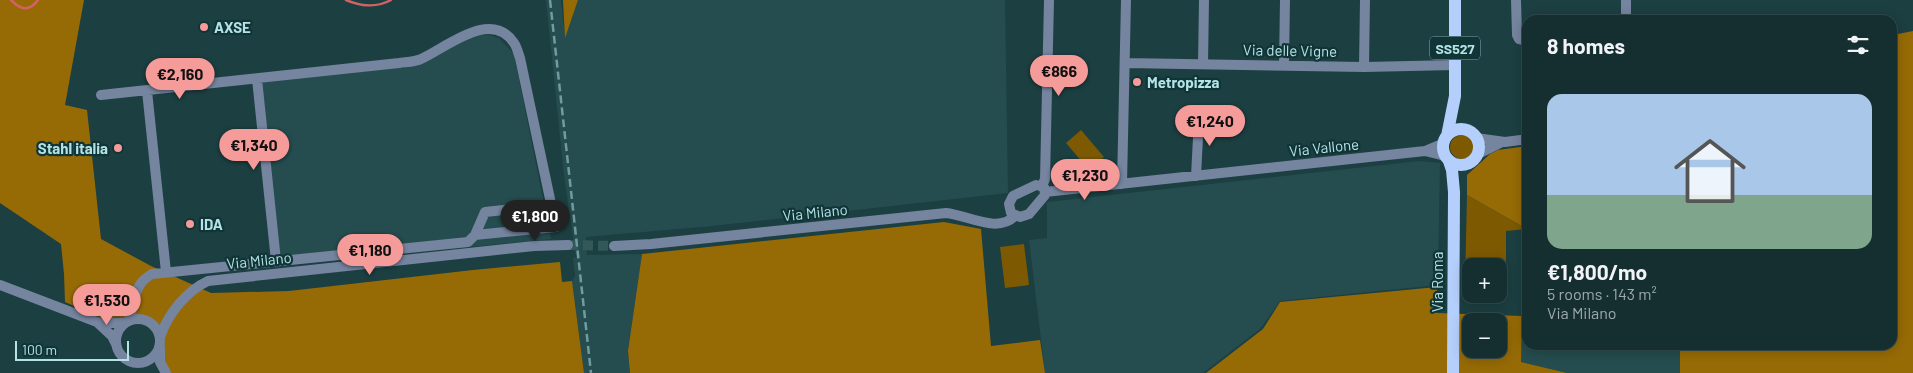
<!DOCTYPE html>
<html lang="en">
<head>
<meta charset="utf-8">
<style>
  :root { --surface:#152f31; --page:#223b3d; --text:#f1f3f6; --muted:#9da9ab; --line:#344a4d; --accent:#f59b9a }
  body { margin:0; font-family:Barlow,sans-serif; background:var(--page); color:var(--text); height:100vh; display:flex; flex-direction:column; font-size:19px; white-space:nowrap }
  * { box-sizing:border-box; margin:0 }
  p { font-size:16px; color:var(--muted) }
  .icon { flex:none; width:28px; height:28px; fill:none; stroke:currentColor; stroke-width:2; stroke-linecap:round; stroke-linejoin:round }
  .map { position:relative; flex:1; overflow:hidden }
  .drawer { position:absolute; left:1522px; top:15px; width:375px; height:335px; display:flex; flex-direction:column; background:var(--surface); border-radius:15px; box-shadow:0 2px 12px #0003,0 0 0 1px var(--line) }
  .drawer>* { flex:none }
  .buttons { position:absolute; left:1462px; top:258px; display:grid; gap:10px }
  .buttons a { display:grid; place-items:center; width:45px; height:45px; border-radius:10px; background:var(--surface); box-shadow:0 2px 12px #0003,0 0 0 1px var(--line); font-size:25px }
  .scale { position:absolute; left:15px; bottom:12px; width:114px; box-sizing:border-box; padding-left:5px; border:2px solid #b3e3e6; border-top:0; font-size:14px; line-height:18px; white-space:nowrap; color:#b3e3e6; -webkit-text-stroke:4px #113437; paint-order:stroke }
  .price { position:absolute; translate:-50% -42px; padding:0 11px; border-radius:18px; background:var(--accent); color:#111; font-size:16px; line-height:32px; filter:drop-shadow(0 1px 2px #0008) }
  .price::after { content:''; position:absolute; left:50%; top:30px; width:15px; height:11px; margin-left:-8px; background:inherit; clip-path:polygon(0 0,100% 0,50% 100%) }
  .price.selected { background:#222; color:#fff }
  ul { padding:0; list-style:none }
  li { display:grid; align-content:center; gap:10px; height:265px; padding:0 25px }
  li span { display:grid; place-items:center; height:155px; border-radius:15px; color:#555 }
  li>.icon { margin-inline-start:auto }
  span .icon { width:90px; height:90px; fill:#fffc; stroke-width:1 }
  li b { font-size:21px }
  h2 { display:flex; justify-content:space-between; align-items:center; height:60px; padding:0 25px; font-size:21px }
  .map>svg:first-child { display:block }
</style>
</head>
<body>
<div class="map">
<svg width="1913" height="373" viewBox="0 0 1913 373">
  <rect width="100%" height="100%" fill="#1c3f41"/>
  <path fill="#254c4e" d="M546,0H561L565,36L578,0H1005L1008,193L713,226L586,237L587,255L642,254L628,351L630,373H584L572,281L575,276L573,258L576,257L564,176Z
    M478,35H489L499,38L514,54L551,239L276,266L257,83L417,63L455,44Z
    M1419,161L1440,163L1438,285L1280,301L1260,329L1203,373H1045L1029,240L1047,238V202Z
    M1522,305H1527L1528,345H1680V373H1567L1521,362Z"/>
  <path fill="#7d5902" d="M1081,130L1104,157L1089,170L1066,143Z
    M1450 147a12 12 0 1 1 24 0a12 12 0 1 1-24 0Z
    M1467,195L1527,229L1506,231V284H1499V266H1471V284H1465Z
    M1024,244L1029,285L1005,288L1000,247Z"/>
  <path fill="#966b06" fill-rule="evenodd" d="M0,0H84L65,105L87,110L101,239L151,266L211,293L289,291L473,270L560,262L562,282L572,281L584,373H171C154,350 174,334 146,317L106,318L96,316L65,302L64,274L61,244L0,203Z
    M563,0H578L565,38Z
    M1913,31V373H1680V345H1892L1893,35Z
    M1527,146V229L1467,195V175L1490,154L1498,150Z
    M944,222L981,229L991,346L1040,340L1045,373H630L628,351L642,254Z
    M1437,287V313L1522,316L1521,362L1567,373H1206L1263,329L1280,302ZM1471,321H1499V349H1471Z"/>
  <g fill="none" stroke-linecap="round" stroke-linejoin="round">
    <path stroke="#d26264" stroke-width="2.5" d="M11,0C21,10 29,12 38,0
      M346,0C360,6 377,8 391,0"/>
    <path stroke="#33585a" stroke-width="10" stroke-dasharray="10 5" stroke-linecap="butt" d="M568,245L614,246"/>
    <path stroke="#75849f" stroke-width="10" d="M1516,0L1517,35L1519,39L1528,41
      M1626,20V0
      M1125,63L1364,67L1455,65
      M1203,64L1204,0
      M1284,65L1285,0
      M1364,67L1365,0
      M257,79L276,261
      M147,91L166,272
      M101,95L399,63C406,62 415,62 421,59C446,48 491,8 514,43C517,47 518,53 520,58L556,227L475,235
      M1476,138L1505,142L1528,139
      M1425,151L1445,156
      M1478,154L1502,142
      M1196,176L1199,118
      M1122,184L1126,0
      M1036,185L1044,187L1045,195L1029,214L1020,217L1011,213L1009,204L1013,196Z
      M1042,186L1045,179L1049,0
      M1045,192L1425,151L1444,143
      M518,216L552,212
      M614,246L651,244L946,213C968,215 997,234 1015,216
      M0,285L97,322L118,323L127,322
      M116 341a22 22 0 1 1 44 0a22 22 0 1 1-44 0Z
      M128,321C137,301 131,286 152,274L468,242L475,235L485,212L551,205
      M97,322L112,336L116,344
      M160,337C168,314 186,291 208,281L534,246L568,245
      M160,348V362L166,373"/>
    <path stroke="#b5cffc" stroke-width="12" d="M1443 147a18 18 0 1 1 36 0a18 18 0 1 1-36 0Z
      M1447,136L1455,96V0
      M1449,161L1452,170L1454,192L1453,373"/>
    <path stroke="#719b9e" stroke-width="2.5" stroke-dasharray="8 4" stroke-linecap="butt" d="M550,0L591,373"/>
  </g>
  <g fill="#f59b9a" stroke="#113437" stroke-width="2">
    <circle cx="204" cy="27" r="5"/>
    <circle cx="1137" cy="82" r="5"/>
    <circle cx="118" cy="148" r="5"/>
    <circle cx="190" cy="224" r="5"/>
  </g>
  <g text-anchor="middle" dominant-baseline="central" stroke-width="4.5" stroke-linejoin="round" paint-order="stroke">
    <rect fill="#113437" stroke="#82aeb2" stroke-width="1" x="1430" y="36.5" width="50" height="23" rx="4"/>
    <g font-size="14" font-weight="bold" fill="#b3e3e6">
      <text x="1455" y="48">SS527</text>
    </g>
    <g font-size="15" font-weight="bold" fill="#b3e3e6" stroke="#113437" text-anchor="start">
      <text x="214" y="27">AXSE</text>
      <text x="1147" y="82">Metropizza</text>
      <text x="108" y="148" text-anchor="end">Stahl italia</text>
      <text x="200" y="224">IDA</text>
    </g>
    <g font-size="15" fill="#b3e3e6" stroke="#113437">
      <text transform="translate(1290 50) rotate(1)">Via delle Vigne</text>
      <text transform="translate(1324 147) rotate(-6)">Via Vallone</text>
      <text transform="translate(815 212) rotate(-6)">Via Milano</text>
      <text transform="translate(259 260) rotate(-6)">Via Milano</text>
      <text transform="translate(1437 282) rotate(-90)">Via Roma</text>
    </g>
  </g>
</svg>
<div class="buttons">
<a>+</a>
<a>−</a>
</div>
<div class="scale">100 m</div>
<b class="price" style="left:1059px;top:97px">€866</b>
<b class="price" style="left:180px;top:100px">€2,160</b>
<b class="price" style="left:1210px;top:147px">€1,240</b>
<b class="price" style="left:254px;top:171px">€1,340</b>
<b class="price" style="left:1085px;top:201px">€1,230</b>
<b class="price selected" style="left:535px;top:242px">€1,800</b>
<b class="price" style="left:370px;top:276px">€1,180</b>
<b class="price" style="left:107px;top:326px">€1,530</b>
<section class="drawer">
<h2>8 homes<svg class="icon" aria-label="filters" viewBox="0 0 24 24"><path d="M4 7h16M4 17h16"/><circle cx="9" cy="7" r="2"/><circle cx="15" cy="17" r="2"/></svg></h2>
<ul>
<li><span style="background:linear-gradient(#a9c7e8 65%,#7fa58c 0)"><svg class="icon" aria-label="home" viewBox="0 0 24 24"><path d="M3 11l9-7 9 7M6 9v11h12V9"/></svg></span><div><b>€1,800/mo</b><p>5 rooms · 143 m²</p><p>Via Milano</p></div></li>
</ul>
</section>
</div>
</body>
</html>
